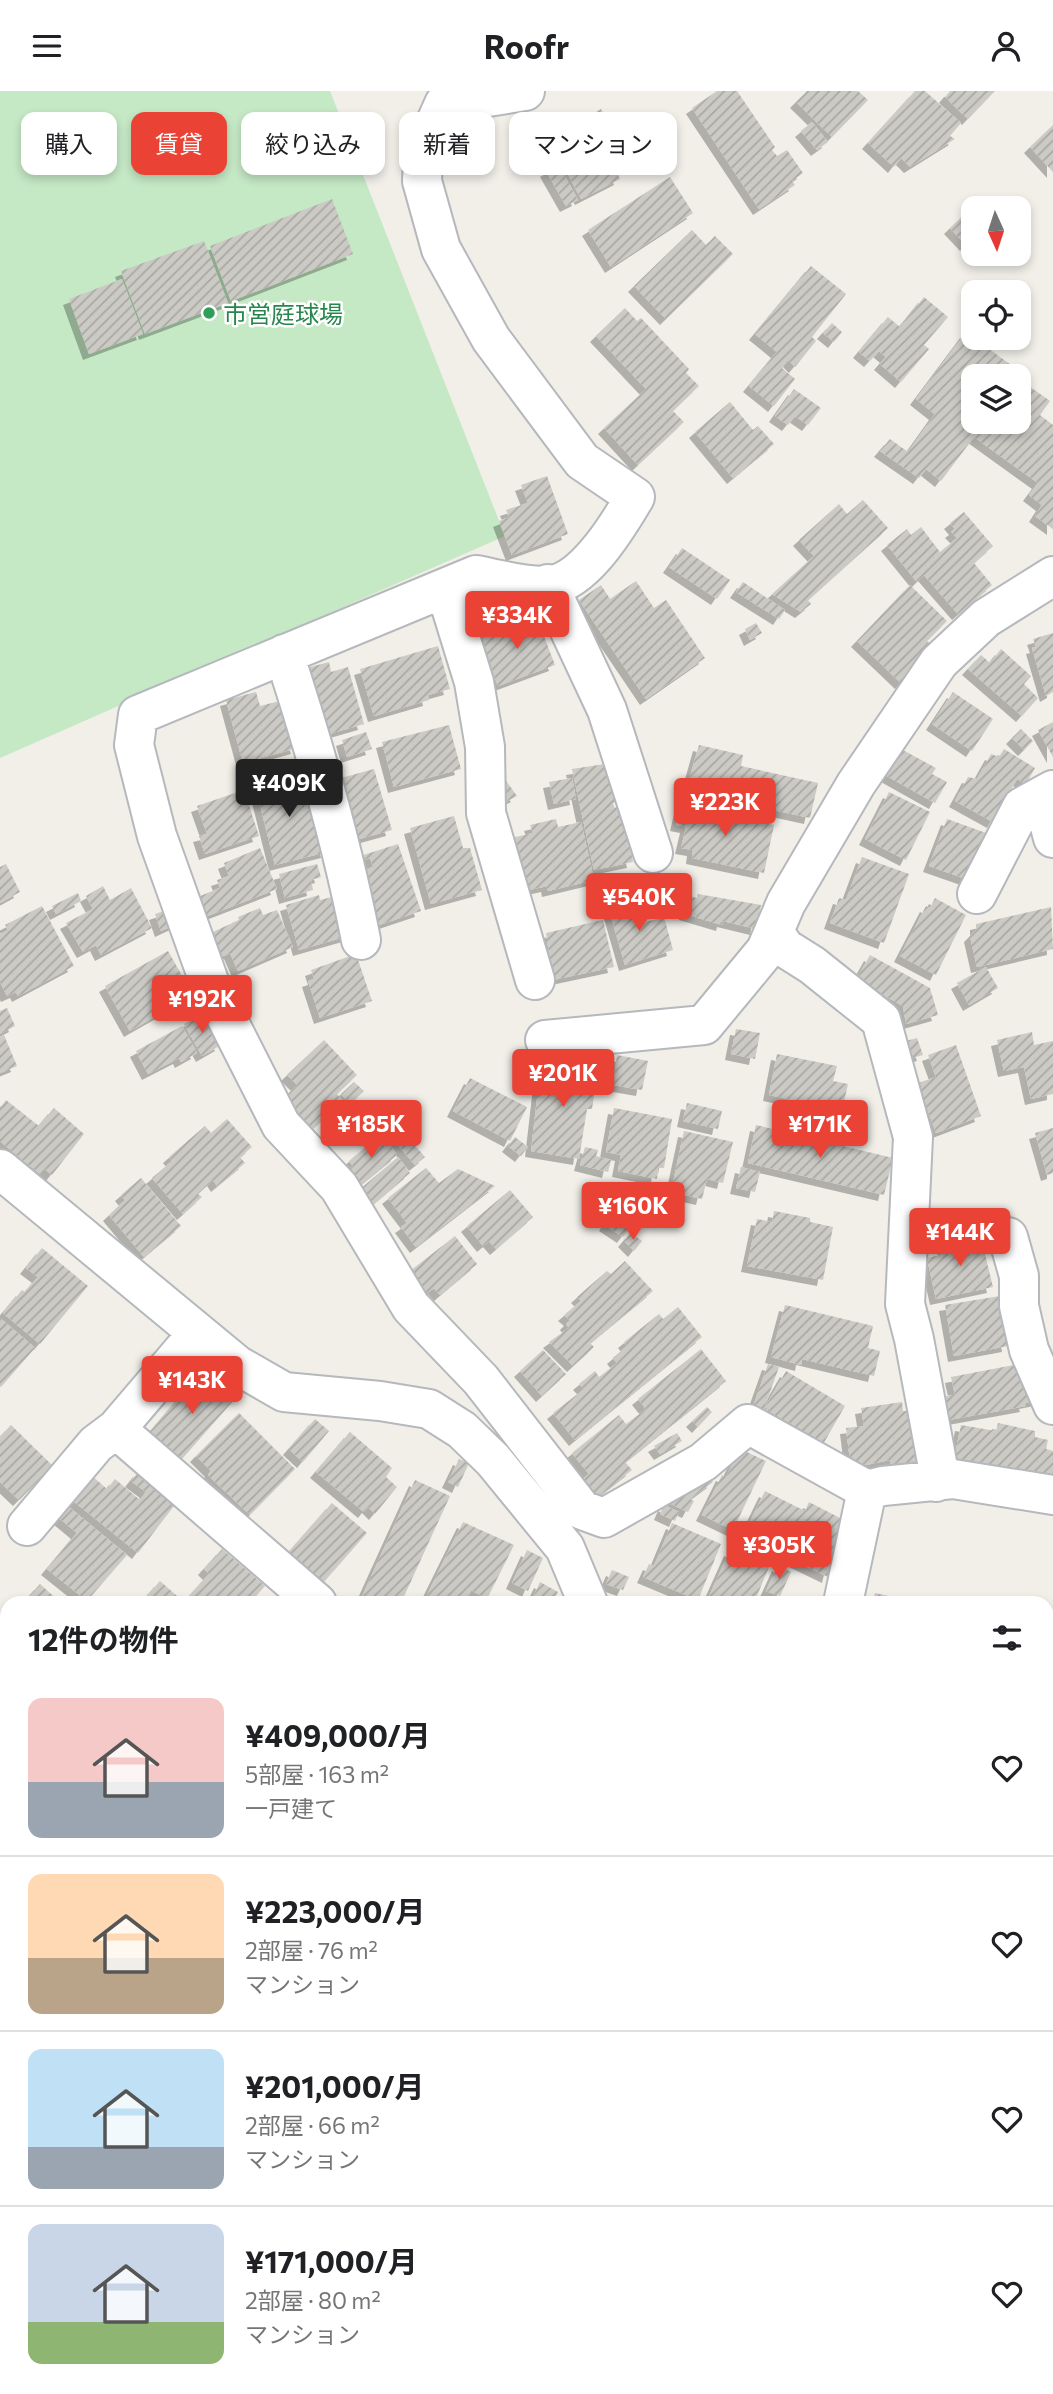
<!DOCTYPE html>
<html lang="ja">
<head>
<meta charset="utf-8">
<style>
  :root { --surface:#fff; --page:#f2f2f2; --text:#202124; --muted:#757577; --line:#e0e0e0; --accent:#ea4335 }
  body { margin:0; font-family:Commissioner,"Noto Sans JP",sans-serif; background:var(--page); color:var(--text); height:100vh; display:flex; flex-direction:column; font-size:26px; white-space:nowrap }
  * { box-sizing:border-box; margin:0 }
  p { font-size:23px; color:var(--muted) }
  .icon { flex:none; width:38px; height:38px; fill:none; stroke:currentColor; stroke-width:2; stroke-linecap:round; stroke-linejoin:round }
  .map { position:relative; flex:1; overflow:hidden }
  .side { position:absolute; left:0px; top:1505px; width:1054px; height:798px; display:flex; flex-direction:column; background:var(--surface); border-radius:21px 21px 0 0; box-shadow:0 4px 10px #0003 }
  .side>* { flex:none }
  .top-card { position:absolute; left:21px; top:21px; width:700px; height:63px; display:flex; gap:14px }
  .needle { width:46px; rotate:177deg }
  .fabs { position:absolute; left:961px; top:105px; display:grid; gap:14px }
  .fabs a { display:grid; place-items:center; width:70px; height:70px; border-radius:14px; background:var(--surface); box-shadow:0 4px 10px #0003; font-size:35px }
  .price { position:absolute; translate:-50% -60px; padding:0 16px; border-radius:7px; background:var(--accent); color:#fff; font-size:23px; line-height:46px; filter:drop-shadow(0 2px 4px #0008) }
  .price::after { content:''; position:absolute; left:50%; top:42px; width:21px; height:16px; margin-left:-10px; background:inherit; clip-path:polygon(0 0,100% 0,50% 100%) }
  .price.active { background:#222; color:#fff }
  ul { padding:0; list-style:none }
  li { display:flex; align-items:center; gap:21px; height:175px; padding:0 28px }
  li+li { border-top:2px solid var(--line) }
  li span { display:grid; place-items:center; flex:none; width:196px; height:140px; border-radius:14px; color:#555 }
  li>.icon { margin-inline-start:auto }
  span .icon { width:84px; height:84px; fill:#fffc; stroke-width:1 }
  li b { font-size:30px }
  h2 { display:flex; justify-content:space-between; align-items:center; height:84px; padding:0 28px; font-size:30px }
  .pill { padding:0 24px; border-radius:14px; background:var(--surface); box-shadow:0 4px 10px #0003; font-size:24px; line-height:63px }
  .pill.active { background:var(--accent); color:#fff }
  header { display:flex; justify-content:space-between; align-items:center; height:91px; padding:0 28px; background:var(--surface); font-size:32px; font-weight:700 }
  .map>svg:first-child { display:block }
</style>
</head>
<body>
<header><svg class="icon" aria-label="menu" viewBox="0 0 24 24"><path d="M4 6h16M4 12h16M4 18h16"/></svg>Roofr<svg class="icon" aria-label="person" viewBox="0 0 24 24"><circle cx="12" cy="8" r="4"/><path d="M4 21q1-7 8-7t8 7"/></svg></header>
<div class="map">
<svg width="1053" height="2303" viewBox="0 0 1053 2303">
  <defs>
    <pattern id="forest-crowns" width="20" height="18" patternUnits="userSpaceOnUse" patternTransform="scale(1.75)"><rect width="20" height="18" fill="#c5e8c5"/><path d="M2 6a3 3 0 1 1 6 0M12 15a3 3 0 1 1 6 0" fill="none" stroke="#a3c0a4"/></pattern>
    <pattern id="building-hatch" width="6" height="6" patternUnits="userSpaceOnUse" patternTransform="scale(1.75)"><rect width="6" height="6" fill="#cccac5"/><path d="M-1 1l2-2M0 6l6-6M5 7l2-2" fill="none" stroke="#a9a8a4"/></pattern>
    <filter id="shadow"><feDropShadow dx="-6" dy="6" stdDeviation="0" flood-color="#0004"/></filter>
  </defs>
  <rect width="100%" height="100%" fill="#f1efe8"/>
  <path fill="url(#forest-crowns)" d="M0,1546L7,1550V2296H981L980,2303H0Z"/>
  <path fill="#c5e8c5" d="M0,0H330L505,445L0,667Z"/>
  <path fill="url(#building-hatch)" fill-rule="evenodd" filter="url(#shadow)" d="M717,0H737L775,56L772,59L777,65L787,59L803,82L792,90L795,94L759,118L692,17Z
    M807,0H858L868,9L832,46L796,11Z
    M915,0H925L961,32L950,45L955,48L910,76L901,67L894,76L868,52Z
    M950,0H995L968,28L945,6Z
    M601,18L609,33L587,45L579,31Z
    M812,31L828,51L817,59L801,40Z
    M1053,34V81L1030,56Z
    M618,38L628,58L635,55L641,66L616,79L620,88L581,108L560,68Z
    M558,73L578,109L566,115L546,80Z
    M670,86L693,122L611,176L588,139Z
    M332,108L353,163L231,210L210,155Z
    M973,115V146L966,154L950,137Z
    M692,139L706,154L715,145L733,163L666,228L634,195Z
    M204,150L228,212L145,243L121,180Z
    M811,175L846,203L812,246L816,250L795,276L788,269L782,277L795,288L774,315L749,295L777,261L755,243Z
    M122,188L143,243L89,263L69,208Z
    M924,206L948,226L924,254L929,258L901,291L880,273L886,266L879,260L870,270L859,261L888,226L900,236Z
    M625,217L637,230L641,227L689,278L686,282L699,295L673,320L684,331L638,374L604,337L646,298L596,245Z
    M832,232L842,241L834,251L823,242Z
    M966,241L1026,285L1022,290L1050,310L1040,324L1053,334V438L1035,425L1042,414L1029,404L1038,392L974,346L941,390L926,378L919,387L880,360L890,348L908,361L935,323L916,308ZM973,285H1018V331H973Z
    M794,298L821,317L808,334L795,325L788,334L775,325Z
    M730,311L753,339L758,335L774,353L733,387L695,341Z
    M547,385L568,443L512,464L499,430L509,426L506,419L528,412L521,394Z
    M863,409L888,437L808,509L811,513L801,521L772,503L814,465L799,449L839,413L847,423Z
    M964,421L993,455L974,472L992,494L958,523L924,484L917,491L887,454L907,438L911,444L921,436L940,461L957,447L951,441L955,438L950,432Z
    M682,457L730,489L717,508L669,476Z
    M636,490L654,517L666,509L705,567L646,608L579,509L601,494L610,508Z
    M743,491L785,519L779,528L736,501Z
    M910,494L947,530L927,550L934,556L901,592L857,550Z
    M537,527L555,574L498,595L481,552L484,550L481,542L500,535L504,540Z
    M756,532L762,542L750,549L745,538Z
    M1053,542V601L1046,605L1032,557L1036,556L1033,548Z
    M438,555L450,598L428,604L429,609L374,625L360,578Z
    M1001,558L1031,585L1024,593L1038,607L1022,625L968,578L981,564L990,572Z
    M329,571L331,581L348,576L364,633L322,645L303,578Z
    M256,601L260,615L284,609L297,657L243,672L226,609Z
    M953,601L993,628L972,660L932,633Z
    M1053,631V666L1038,639Z
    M449,634L461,678L394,696L382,651Z
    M1021,638L1033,650L1024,659L1012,647Z
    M366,641L372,658L347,666L342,649Z
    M699,654L743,664L741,675L818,692L810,727L686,700Z
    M901,658L936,677L932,683L947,691L935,712L887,685Z
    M1004,658L1035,677L1026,693L1017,688L993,731L955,710L968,686L977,688L991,663L999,666Z
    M611,672L620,711L612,712L613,717L622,715L633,771L594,779L572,678Z
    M274,677L276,687H280L282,694L297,691L300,701L311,697L327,761L275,774L252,682Z
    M374,678L392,739L352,750L334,689Z
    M502,684L517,705L498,715Z
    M572,687L576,708L554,713L549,691Z
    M244,699L259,745L205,763L199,745L207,743L197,715Z
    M889,701L930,721L906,769L865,748Z
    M682,709L708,714V720L774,734L764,782L692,767L693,759L681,757L686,736L676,734Z
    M454,725L463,757H470L482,799L431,813L410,737Z
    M556,728L558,736L581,731L594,789L548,800L547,795L529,799L528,796L518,799L507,748L533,742L530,734Z
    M947,728L989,743L972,790L929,775Z
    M398,753L421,820L379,834L361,780L373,776L370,767L356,772L354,767Z
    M260,757L277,798L202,827L195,807L220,797L217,789L229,785L224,772Z
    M862,766L909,783L884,852L830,832L839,807L846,809Z
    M6,773L20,801L0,812V776Z
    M317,773L321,786L311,789L313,799L285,807L279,783Z
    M103,795L110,809L131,797L152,837L101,864L96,854L83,861L66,832L93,818L86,805Z
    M78,802L81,810L56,823L52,815Z
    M681,803L697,807L698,803L761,814L756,838L723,830L722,834L685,823Z
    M319,804L320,809L336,805L348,845L299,859L286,814Z
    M635,807L642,832L664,826L673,859L625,874L608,815Z
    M935,807L966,824L936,884L900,865L926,815L930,817Z
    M42,815L74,875L18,905L16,901L7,905L0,891V843L8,839L5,834Z
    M1051,816L1053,858L977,876L970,845L976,839V833Z
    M260,817L263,824L277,819L293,856L238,880L230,862L214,869L204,845L239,829L238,826Z
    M170,818L176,833L161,840L155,823Z
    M603,829L614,876L553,889L546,842Z
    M168,860L184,888L177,892L186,908L130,940L105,895Z
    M356,863L372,910L320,927L308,890L314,888L311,879Z
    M870,864L930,897L938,924L906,933L903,915L856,889Z
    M986,876L998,897L969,914L957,892Z
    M7,917L15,935L0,943V920Z
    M203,922L221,954L202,965L184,933Z
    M182,935L197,962L181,971L179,967L148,983L136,960Z
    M736,938L760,942L755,968L731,963Z
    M1032,941L1034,954L1053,950V1003L1031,1008L1024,976L1004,980L997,949Z
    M4,944L17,975L0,982V946Z
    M917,947L923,964L912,967L906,950Z
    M324,949L357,984L337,1003L343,1010L312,1039L283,1008L297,994L287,984Z
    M956,954L981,1025L936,1042L918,992L936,986L928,964Z
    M777,963L837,975L833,990L848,993L842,1020L769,1004Z
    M617,964L648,970L642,999L613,994Z
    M541,973L563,976L562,973L598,977L592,1018H587L579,1068L531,1060Z
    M470,987L527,1016L510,1050L453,1020Z
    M354,991L364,1000L350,1013L341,1003Z
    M6,1009L39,1035L54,1017L84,1043L52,1084L44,1077L40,1083L0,1050V1017Z
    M687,1012L722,1020L718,1038L683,1030Z
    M614,1017L672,1028L664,1077H658L657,1088L618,1080L621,1064L606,1061Z
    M227,1028L252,1056L240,1066L245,1072L217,1095L213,1089L198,1103L202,1106L183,1123L152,1087L172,1070L169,1066L205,1035L211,1042Z
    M396,1033L425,1066L415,1074L387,1041Z
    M756,1034L893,1067L884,1104L748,1072Z
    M1053,1037V1082L1047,1084L1035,1042Z
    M684,1040L733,1051L723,1092L707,1088L702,1108L671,1101Z
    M382,1042L397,1064L359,1095L347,1079L353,1075L349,1070Z
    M515,1046L528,1056L521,1065L508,1055Z
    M585,1056L598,1059L596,1065L611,1069L608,1081L580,1074Z
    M398,1066L410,1082L372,1114L359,1099Z
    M741,1076L760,1081L755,1101L736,1097Z
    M426,1077L439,1092L458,1078L495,1095L416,1156L401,1136L407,1132L388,1107Z
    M141,1087L181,1135L144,1166L109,1124L125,1109L121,1104Z
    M510,1099L533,1126L496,1158L489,1150L483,1155L467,1135Z
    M774,1120L810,1127V1131L833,1136L823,1189L747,1175L757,1128L772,1131Z
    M611,1125L629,1138L623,1146L605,1134Z
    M631,1142L642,1150L634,1160L624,1150Z
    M980,1143L993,1196L936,1208L927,1167L945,1163L942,1152Z
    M455,1145L477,1173L440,1204L434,1197L427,1202L410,1180Z
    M42,1157L88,1195L40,1253L3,1222L22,1199L25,1201L38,1186L26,1177Z
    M625,1170L653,1200L590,1252L594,1256L573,1275L549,1251L569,1237L566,1233L570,1229L564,1224L581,1210L577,1206L607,1180L611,1183Z
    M1000,1205L1008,1255L954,1265L945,1214Z
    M785,1214L873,1235L868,1257L880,1260L874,1285L802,1268L801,1274L771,1266Z
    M678,1216L702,1246L575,1349L553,1322L584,1298L579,1293L595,1280L599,1286L617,1272L613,1267L627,1255L624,1251L659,1223L663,1228Z
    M0,1227L35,1257L1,1296L0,1294Z
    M701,1258L726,1290L625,1371L632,1379L595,1408L580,1390L589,1383L572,1362L619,1324L626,1333L646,1318L638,1308Z
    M543,1259L566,1283L542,1305L520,1280Z
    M768,1273L779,1276L764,1318L768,1319L763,1330L750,1324Z
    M1019,1273L1040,1309L1025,1312L1026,1315L943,1330L939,1306L955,1304L951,1286Z
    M786,1280L845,1315L818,1362L764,1330L770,1319L772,1320L765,1316Z
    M201,1281L234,1309L182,1368L150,1341Z
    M902,1311L903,1320H911L919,1375L891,1378L890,1369L851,1377L846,1337L864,1335L861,1317Z
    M707,1316L712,1321L698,1336L692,1330Z
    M239,1322L295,1378L250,1424L208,1384L211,1380L196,1365Z
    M315,1328L329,1340L303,1371L289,1358Z
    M998,1332L1035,1340V1346L1048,1349L1046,1358L1053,1360V1390L954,1369L961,1334L996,1340Z
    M11,1334L53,1375L19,1409L0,1391V1346Z
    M350,1341L392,1377L386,1386L397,1396L375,1423L368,1416L364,1421L316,1381Z
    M677,1342L682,1350L660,1363L654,1355Z
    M740,1358L766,1370L733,1439L702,1424L722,1384L726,1386Z
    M459,1368L469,1372L458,1396L448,1391Z
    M705,1379L713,1391L690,1408L694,1410L688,1421L667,1411L673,1399L686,1406L680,1397Z
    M139,1380L177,1411L138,1462L72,1409L92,1385L107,1398L115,1388L140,1409L146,1401L131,1390Z
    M415,1389L450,1405L401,1512H392L376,1505L372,1512H359Z
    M765,1400L805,1420L809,1411L842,1428L828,1486L743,1445Z
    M63,1411L127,1464L87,1510L47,1478L77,1442L53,1422Z
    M332,1412L367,1442L323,1492L289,1461Z
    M664,1414L679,1421L675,1430L660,1423Z
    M463,1431L514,1454L487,1508L471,1499L465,1512H439L426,1506Z
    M672,1432L721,1453L698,1509L643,1486L649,1473L654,1475Z
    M222,1458L265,1495L250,1512H141L160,1490L184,1511L209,1483L204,1478Z
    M527,1459L543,1467L528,1500L512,1492Z
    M730,1459L769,1476L754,1512H706Z
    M778,1474L791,1481L780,1505L766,1500Z
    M612,1479L629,1486L623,1499L606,1493Z
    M540,1491L558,1501L552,1512H530Z
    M40,1493L61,1512H23Z
    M875,1502L916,1511V1512H872Z
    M1049,1522H1053V1552L1046,1550Z
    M1046,1636L1053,1637V1662L1046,1661Z
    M1046,1682L1053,1683V1733L1046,1731Z
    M1046,1767L1053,1769V1816L1046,1814Z
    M1051,2045H1053V2111L1046,2113V2054H1050Z
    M1046,2292L1053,2293V2303H1034L1035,2296H1046Z"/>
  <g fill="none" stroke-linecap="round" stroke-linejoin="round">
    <g stroke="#b5b8bc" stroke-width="42">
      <path id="minor" d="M525,0L444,13L431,42L423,67L422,90L441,158L491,248L582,370L635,406C619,433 589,483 557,493C536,499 498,488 476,484L138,624L134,654L157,745L211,896L281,1034L339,1096L411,1216L481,1289L582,1419L604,1427L703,1371L748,1333L867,1399L843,1512
        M548,493L607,619L653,762
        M445,497L474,591L485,656L486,722L535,889
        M284,563C315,658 342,752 361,849
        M1042,705L1053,747
        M977,803L1022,716L1053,699
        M774,841L785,857L812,874L881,929L913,1046L905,1213L914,1248L937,1371L936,1391
        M545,949L704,934L766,859L786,812L856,693L939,571L986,527L1053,485
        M0,1078L237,1274L284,1301L380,1310L429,1318L462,1339L493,1369L565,1457L588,1512
        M1008,1146L1019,1185V1215L1029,1259L1053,1314
        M116,1338L317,1512
        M867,1399L883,1395L953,1388L1053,1404
        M27,1435L96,1353L116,1338L197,1243
        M1046,1594L1053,1595
        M1046,1845H1053"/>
    </g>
    <path stroke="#9cc7a9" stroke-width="4.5" stroke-dasharray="7 3.5" stroke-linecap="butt" d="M0,1848L7,1852
      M0,2239L7,2237
      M307,2296L308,2303"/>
    <use href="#minor" stroke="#fff" stroke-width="38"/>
  </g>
  <circle fill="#2e9e5b" stroke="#fff" stroke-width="2.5" cx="209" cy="222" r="7"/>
  <g text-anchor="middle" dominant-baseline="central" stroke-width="5" stroke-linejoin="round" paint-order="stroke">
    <g font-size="24" fill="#27864d" stroke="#fff" text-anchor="start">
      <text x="223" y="222">市営庭球場</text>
    </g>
  </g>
</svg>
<div class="fabs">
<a><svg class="needle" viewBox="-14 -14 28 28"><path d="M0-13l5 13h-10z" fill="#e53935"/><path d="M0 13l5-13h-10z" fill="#757577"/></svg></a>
<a><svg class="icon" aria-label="locate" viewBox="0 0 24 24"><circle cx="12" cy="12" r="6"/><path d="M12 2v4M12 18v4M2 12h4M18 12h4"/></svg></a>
<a><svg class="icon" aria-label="layers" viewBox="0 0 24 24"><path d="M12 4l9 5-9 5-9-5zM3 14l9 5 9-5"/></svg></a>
</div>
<b class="price" style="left:517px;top:560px">¥334K</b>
<b class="price active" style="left:289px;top:728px">¥409K</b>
<b class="price" style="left:725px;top:747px">¥223K</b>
<b class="price" style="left:639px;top:842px">¥540K</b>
<b class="price" style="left:202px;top:944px">¥192K</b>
<b class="price" style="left:563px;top:1018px">¥201K</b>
<b class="price" style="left:371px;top:1069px">¥185K</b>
<b class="price" style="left:820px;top:1069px">¥171K</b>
<b class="price" style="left:633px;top:1151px">¥160K</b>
<b class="price" style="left:960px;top:1177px">¥144K</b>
<b class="price" style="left:192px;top:1325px">¥143K</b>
<b class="price" style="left:779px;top:1490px">¥305K</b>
<div class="top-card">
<a class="pill">購入</a>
<a class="pill active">賃貸</a>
<a class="pill">絞り込み</a>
<a class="pill">新着</a>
<a class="pill">マンション</a>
</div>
<section class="side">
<h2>12件の物件<svg class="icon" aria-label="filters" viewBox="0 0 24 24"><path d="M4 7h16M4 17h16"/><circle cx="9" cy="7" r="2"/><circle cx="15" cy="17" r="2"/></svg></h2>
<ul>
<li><span style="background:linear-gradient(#f6c9c9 60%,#9aa5b1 0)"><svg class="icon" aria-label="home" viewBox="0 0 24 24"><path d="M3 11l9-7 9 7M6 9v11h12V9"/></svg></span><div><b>¥409,000/月</b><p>5部屋 · 163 m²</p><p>一戸建て</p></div><svg class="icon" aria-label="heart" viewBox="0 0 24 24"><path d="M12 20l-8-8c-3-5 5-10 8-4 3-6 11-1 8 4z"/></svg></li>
<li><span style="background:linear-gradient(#ffd9b3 60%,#b9a48a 0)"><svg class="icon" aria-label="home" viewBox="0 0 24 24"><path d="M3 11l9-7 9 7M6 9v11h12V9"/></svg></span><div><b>¥223,000/月</b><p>2部屋 · 76 m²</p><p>マンション</p></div><svg class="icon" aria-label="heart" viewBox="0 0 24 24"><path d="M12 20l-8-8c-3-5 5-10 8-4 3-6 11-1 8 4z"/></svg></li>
<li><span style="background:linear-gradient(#bfe0f5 70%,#9aa5b1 0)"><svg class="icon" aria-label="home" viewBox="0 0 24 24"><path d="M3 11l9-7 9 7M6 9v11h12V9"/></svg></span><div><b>¥201,000/月</b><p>2部屋 · 66 m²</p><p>マンション</p></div><svg class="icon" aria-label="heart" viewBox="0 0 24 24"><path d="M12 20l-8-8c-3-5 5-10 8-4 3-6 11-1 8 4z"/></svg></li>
<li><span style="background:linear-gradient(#c9d6e8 70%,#8fb573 0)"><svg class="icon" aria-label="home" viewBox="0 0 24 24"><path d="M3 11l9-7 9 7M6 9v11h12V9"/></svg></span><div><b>¥171,000/月</b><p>2部屋 · 80 m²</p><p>マンション</p></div><svg class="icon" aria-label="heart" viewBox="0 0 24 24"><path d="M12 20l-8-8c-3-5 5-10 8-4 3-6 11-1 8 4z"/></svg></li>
</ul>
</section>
</div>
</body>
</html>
